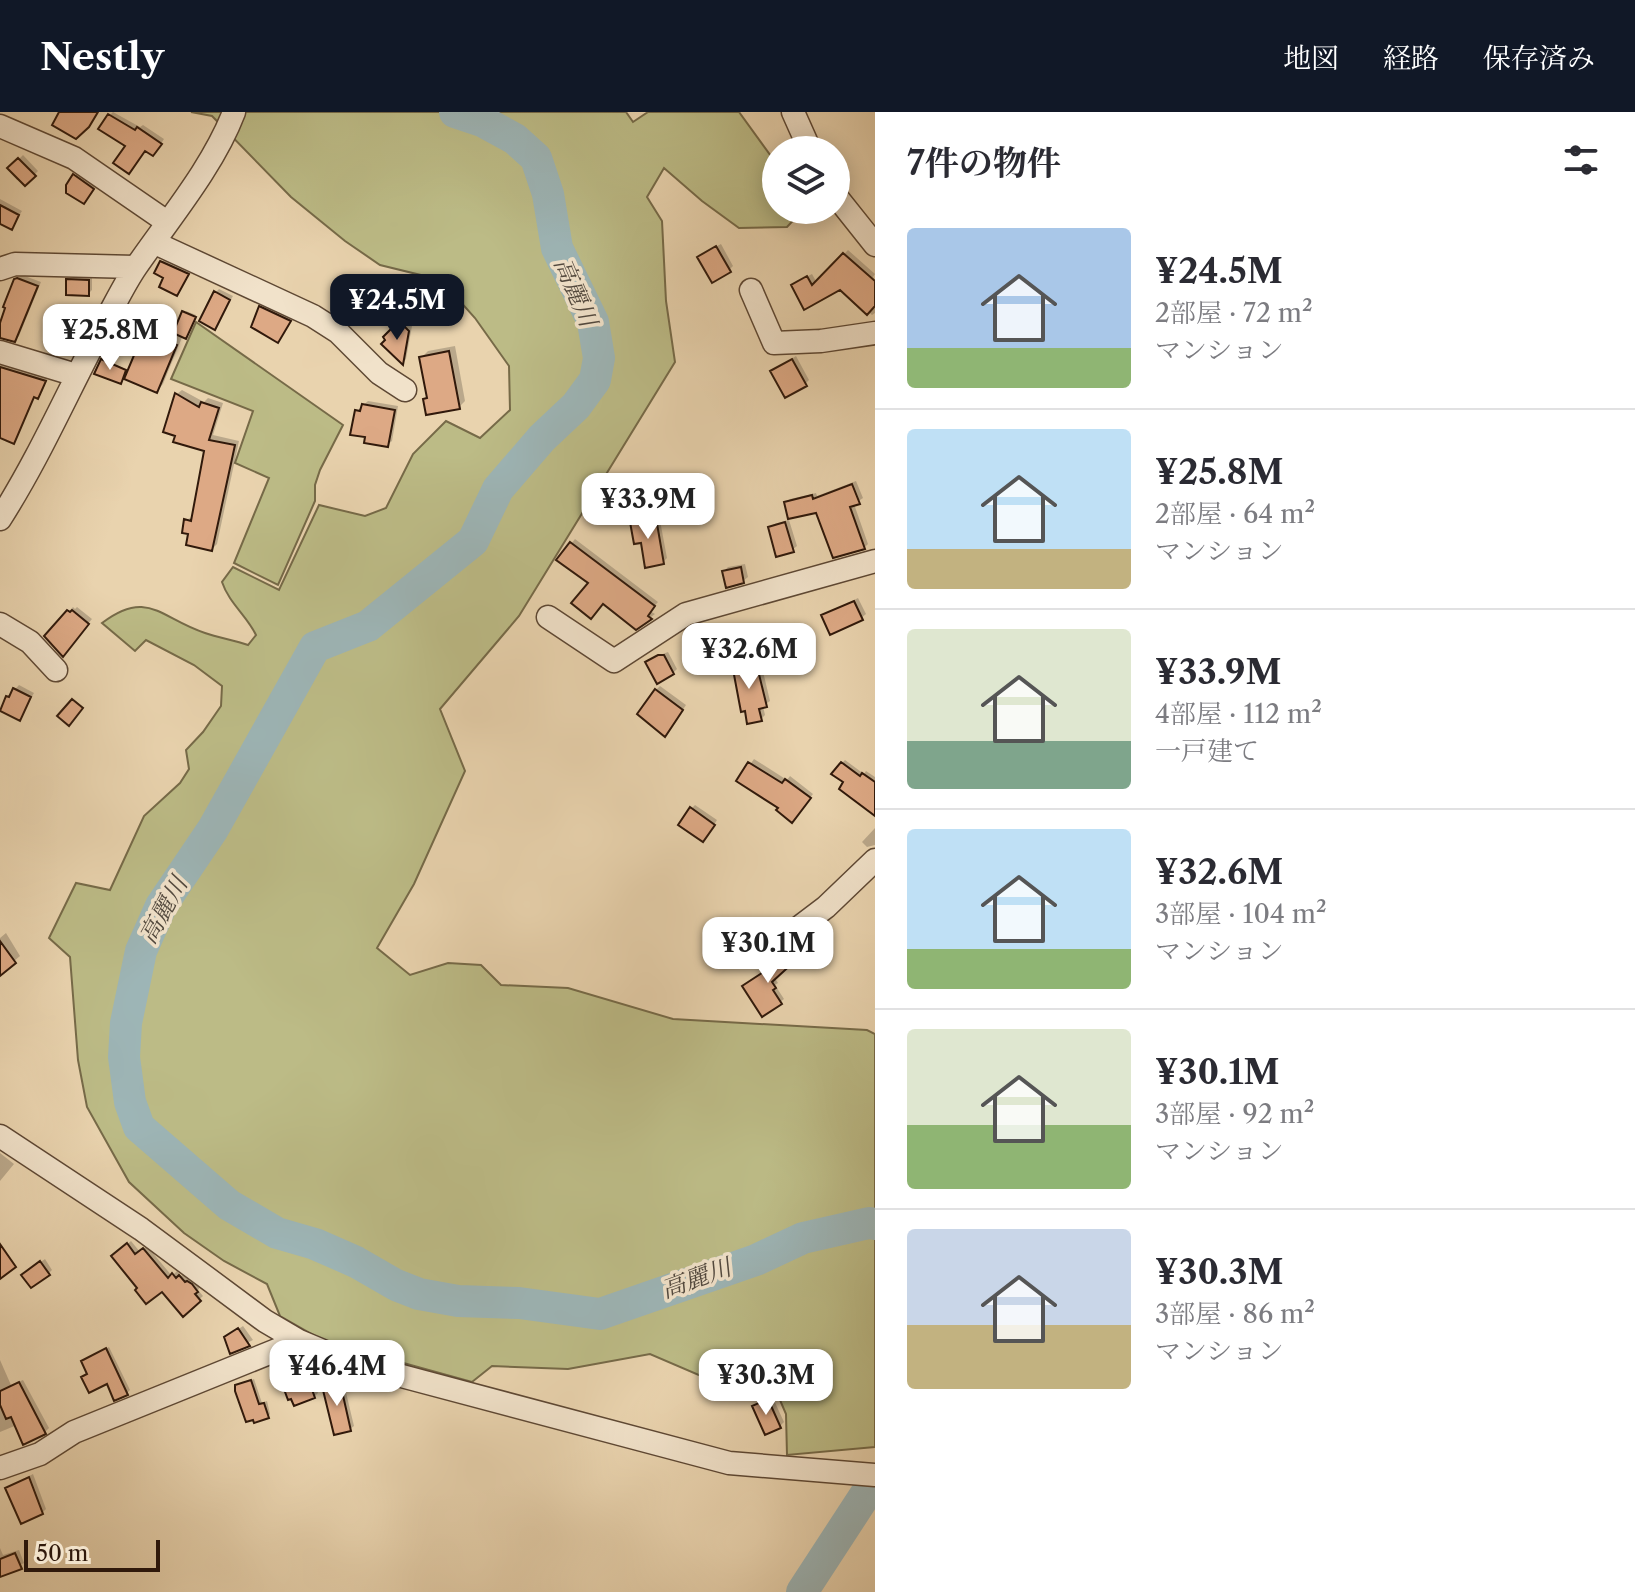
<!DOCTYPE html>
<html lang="ja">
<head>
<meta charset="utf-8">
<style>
  :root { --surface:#fff; --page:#f2f2f3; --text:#2b2b33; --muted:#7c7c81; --line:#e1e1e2; --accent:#111827 }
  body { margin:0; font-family:"Libre Caslon Text","Noto Serif JP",serif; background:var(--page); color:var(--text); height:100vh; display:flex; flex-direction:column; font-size:30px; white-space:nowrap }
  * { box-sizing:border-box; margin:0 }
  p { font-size:26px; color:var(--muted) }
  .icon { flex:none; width:44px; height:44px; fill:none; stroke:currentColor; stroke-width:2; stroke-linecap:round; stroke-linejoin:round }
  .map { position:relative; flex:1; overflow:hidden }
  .panel { display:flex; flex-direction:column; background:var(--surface); width:760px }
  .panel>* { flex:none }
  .buttons { position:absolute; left:762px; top:24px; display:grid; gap:16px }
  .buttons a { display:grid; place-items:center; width:88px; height:88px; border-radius:50%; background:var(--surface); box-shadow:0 4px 20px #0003; font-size:40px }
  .scale { position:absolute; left:24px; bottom:20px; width:136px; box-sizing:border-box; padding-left:8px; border:4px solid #30190b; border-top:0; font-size:22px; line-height:28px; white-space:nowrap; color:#30190b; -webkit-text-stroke:6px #f1e2ca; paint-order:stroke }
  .price { position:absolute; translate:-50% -68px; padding:0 18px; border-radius:16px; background:#fff; color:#222; font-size:26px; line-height:52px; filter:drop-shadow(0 2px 4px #0008) }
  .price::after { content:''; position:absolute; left:50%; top:48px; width:24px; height:18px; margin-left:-12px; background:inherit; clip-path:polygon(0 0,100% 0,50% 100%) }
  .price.on { background:var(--accent); color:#fff }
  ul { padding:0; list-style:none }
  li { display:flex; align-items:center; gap:24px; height:200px; padding:0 32px }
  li+li { border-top:2px solid var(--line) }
  li span { display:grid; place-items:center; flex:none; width:224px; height:160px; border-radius:8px; color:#555 }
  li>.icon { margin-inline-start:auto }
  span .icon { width:96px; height:96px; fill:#fffc; stroke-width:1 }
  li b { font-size:34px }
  h2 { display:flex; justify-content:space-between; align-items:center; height:96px; padding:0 32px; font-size:34px }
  header { display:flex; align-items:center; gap:48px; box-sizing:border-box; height:112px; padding:0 40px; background:var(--accent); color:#fff }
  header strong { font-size:38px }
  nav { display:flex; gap:44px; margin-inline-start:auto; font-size:28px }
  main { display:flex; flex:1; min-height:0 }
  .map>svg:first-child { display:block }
</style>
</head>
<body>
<header>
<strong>Nestly</strong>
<nav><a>地図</a><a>経路</a><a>保存済み</a></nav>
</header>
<main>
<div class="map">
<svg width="875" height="1480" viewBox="0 0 875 1480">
  <rect width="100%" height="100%" fill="#e9d3ae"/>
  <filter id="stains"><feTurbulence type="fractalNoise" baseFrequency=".0025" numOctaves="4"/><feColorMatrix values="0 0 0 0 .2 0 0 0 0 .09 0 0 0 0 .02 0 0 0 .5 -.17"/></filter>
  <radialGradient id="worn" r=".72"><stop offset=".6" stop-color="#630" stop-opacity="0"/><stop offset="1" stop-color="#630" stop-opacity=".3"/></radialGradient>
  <path fill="#bcbb86" stroke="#766a48" stroke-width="2" d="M191,0H626L633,10L648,0H739L776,51V98H803L787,115L739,116L702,89L664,56L647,85L662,109L666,189L675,250L519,504L440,597L465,659L414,772L377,836L410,863L448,851L481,853L501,873L568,876L673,907L867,918L875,922V1335L787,1343L786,1302L771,1267L722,1273L650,1242L568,1257L492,1254L472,1270L324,1229L280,1204L267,1172L224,1149L184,1121L129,1070L87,995L78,948L70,845L49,826L76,771L110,778L144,704L180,671L189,657L186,638L203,620L221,594L222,574L194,553L146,528L135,539L102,511C148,476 161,507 205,521C219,526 234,528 248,533L256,523C247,504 229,491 222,470L233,455L279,478L319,393L365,404L386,396L413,342L446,309L480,326L510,298L509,254L475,206L441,168L380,153L345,129L291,85L212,4Z
    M196,210L343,313L320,358L315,373V389L278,473L234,451L269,366L235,351L253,299L171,267Z"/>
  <path fill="#0003" d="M113,0L140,15L143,13L164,27L157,38L127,33L110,3Z
    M23,43L38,59L26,71L20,66L17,68L8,58Z
    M78,60L97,72L88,86L75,64Z
    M0,87L22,99L12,115L0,109Z
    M721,132L733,154L729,158L704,141Z
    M848,138L875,162L873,165L875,168V201L872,203L841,175L805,195L797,170L812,162L817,171Z
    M166,146L191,158L180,178L162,150Z
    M22,163L41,170L19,224L14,228L0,225V217L15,168Z
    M72,164L92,165V178L88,182L68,168Z
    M219,177L233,184L215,215V181Z
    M265,192L294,205L278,229L261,196Z
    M186,199L196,203L187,223H183L163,272L157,279L123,265L103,249L130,258L141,230L154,216L174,224Z
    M404,207L412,214L406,247L403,251L386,225Z
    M455,234L465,289L459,295L425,287L429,284L421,246L428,239Z
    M796,244L809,268L805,272L772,259Z
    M0,250L48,265L42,280L35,283L14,330L0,323Z
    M182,278L204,290L208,286L223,291L213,323L239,329L217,432L212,437L190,421L186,408L194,404L206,338L177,282Z
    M368,289L398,294L392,329L387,333L357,299Z
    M856,369L863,386L854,392L868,432L864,436L818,398L786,391L790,387L816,381L817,384Z
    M659,403L667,446L663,450L642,429L633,410L637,406Z
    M789,408L797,434L792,438L770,416L774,412Z
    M575,427L658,490L650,499L655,502L636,516L590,470L559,447Z
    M745,452L748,465L743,469L724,459L728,455Z
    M858,486L866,502L861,506L823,504Z
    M73,495L75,497L77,495L92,507L66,538L47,524Z
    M668,540L677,557L673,561L652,546Z
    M753,546L754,552L761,551L770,589L763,594L765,603L761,607L734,553L738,549Z
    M19,573L34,581L19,607L8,585Z
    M660,574L686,593L669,619L656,578Z
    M754,647L787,668L790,664L813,682L796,704L739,668Z
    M845,648L864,662L866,659L875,665V701L846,670L842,651Z
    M695,693L717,708L707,724L691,697Z
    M875,716V733L867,735L862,730Z
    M6,821L20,844L0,861V826Z
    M782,838L787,844L794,840L797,844L774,865L778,871L775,873L784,887L763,903L770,856L767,852Z
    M0,1041L14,1052L0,1069Z
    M131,1129L140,1140L147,1134L172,1164L177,1159L181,1164L184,1161L190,1168L192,1166L200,1175L198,1178L203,1184L183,1202L162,1177L140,1175L114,1144Z
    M45,1147L52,1158L48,1162L28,1159Z
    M243,1214L253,1228L231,1239V1222Z
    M109,1235L130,1278L127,1281L108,1270L83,1265L89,1261L83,1249Z
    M0,1248L11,1273L23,1268L49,1316L45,1320L17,1313L0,1320Z
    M308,1252L318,1281L314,1285L286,1267L284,1263Z
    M254,1267L262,1291L267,1289L270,1302L268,1305L238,1274Z
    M343,1268L354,1314L350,1317L324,1275Z
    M772,1284L784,1310L780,1314L754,1294Z
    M33,1362L46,1397L42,1401L7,1376Z
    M0,1436L3,1443L19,1438L24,1451L0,1464Z"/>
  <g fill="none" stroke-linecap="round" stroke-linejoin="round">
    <path stroke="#9db5b6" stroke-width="32" d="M455,0L482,9L515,27L536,46L548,82L557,136L593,210L599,246L595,268L576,294L542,326L498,377L473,429L368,514L315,535L213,717L161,794L141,839L126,911L124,945L130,990L139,1015L229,1093L277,1121L315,1132L356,1150L396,1173L419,1182L458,1189L519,1191L600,1202L756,1148L803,1126L869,1111L875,1112
      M802,1480L875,1368"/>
  </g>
  <path fill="#dda985" stroke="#30190b" stroke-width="2" d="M59,0H98L89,15L76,27L52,13Z
    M108,2L135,18L137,15L162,32L153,44L145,39L129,62L113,51L125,34L98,17Z
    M18,46L36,64L25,74L7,56Z
    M73,62L94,77L84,92L66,81V73Z
    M0,93L19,103L12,118L0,112Z
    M716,134L731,160L712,171L697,145Z
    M843,141L875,169V194L867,203L840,178L804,198L791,173L807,164L812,173Z
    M160,149L189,162L177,184L159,175L163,166L154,161Z
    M17,166L38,174L15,230L0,226V211L5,196L3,195L14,167Z
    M66,167L89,168V184L66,183Z
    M214,179L230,188L215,218L199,209Z
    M259,194L291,209L278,231L251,215Z
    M182,199L196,205L186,227L173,221Z
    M399,209L409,219L403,253L381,232L385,228L383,225Z
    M146,221L177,233L157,281L124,267L140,229L143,230Z
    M449,239L460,297L426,303L423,287L427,286L419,245Z
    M101,247L126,258L121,272L94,262Z
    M792,247L807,274L785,286L770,259Z
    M0,255L46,269L38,287L34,285L14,332L0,326Z
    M175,281L199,295L201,290L219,296L209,328L235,333L212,439L186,433L188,422L182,421L184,407L191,409L204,339L173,330L175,324L163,320Z
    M362,292L395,298L388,335L364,331L365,325L350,323L355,298L360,299Z
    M852,372L860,392L850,395L865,437L833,446L816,401L788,407L784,390L812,383L813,387Z
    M656,406L664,452L645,456L641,431L634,432L630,410Z
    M785,410L794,440L776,445L768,415Z
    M570,430L655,494L648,504L652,507L636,518L603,492L591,507L571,491L588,471L556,448Z
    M741,455L744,471L726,476L722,459Z
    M854,489L863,508L830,523L821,503Z
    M67,498L70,500L72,498L89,512L63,545L44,524Z
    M658,543H664L674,562L657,572L645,550Z
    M749,549L750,555L757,554L767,595L759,597L762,609L747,612L745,599L741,600L732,552Z
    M13,576L31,585L20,609L0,599L6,584L9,585Z
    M655,577L683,598L665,625L637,602Z
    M72,587L83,596L69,614L57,604Z
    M748,650L782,671L785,667L811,686L792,711L776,698L778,696L736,669Z
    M841,650L860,664L862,661L875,670V704L839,677L843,670L831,662Z
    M690,695L715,713L703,730L678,713Z
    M0,829L16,851L0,864Z
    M778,840L783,846L789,842L795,849L772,870L776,876L773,878L782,892L762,905L742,874L768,857L764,852Z
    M127,1131L135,1142L143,1136L168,1166L172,1161L176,1166L179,1163L185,1170L187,1169L192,1172L198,1180L195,1182L201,1189L183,1205L162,1180L146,1192L135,1178L137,1176L111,1144Z
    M0,1132L16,1155L0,1167Z
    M40,1149L50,1163L31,1176L21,1163Z
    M238,1216L250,1234L230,1242L224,1225Z
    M106,1236L128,1283L114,1289L107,1272L89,1281L81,1265L87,1262L81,1249Z
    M304,1255L315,1286L294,1294L291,1287L288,1288L281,1269H284L282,1262Z
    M251,1268L259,1292L264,1291L269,1306L254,1311L253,1308L246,1310L235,1279V1273Z
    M19,1270L46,1322L23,1333L11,1305L6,1307L0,1293V1279Z
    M340,1270L351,1319L334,1323L322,1274Z
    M768,1287L781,1316L765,1323L752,1294Z
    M29,1365L43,1402L21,1412L5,1376Z
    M15,1441L22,1457L0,1465V1447Z"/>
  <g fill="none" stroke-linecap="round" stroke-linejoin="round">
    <g stroke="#5e4834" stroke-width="25">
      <path id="minor" d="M793,0L810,38
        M0,14L74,46L167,110
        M836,84L875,133
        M155,131L313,204L338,220L379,261L405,278
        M0,157L15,152L135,155
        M751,178L774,231L821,229L875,221
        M0,240L76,263
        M0,407C41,343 70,274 106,208C116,190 125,171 136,155C169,107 213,55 234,0
        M548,505L614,549L686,502L875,449
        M0,512L30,530L56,558
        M789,823L826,795L875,748
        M0,1024L141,1117L265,1209L299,1229L349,1250L729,1351L875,1363
        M0,1356L40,1342L74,1320L299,1229"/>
    </g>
    <use href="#minor" stroke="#f1e2ca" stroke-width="22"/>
  </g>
  <g text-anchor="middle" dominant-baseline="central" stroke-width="7" stroke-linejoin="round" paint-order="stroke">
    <g font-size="24" font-style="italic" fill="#51483e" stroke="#f1e2ca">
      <text transform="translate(576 180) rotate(67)">高麗川</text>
      <text transform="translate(163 798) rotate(-61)">高麗川</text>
      <text transform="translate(696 1166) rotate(-20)">高麗川</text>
    </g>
  </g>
  <rect width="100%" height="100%" filter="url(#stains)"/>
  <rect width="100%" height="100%" fill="url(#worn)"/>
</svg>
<div class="buttons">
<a><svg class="icon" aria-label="layers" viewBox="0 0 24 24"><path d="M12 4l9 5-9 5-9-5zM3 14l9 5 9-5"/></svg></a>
</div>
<div class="scale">50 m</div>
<b class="price on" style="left:397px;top:230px">¥24.5M</b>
<b class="price" style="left:110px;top:260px">¥25.8M</b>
<b class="price" style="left:648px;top:429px">¥33.9M</b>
<b class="price" style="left:749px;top:579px">¥32.6M</b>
<b class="price" style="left:768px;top:873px">¥30.1M</b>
<b class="price" style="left:337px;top:1296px">¥46.4M</b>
<b class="price" style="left:766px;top:1305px">¥30.3M</b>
</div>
<section class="panel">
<h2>7件の物件<svg class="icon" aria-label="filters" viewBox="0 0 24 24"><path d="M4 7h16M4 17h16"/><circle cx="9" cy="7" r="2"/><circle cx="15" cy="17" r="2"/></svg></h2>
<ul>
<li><span style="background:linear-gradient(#a9c7e8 75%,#8fb573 0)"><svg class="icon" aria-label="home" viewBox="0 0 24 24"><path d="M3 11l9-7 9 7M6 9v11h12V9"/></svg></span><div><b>¥24.5M</b><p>2部屋 · 72 m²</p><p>マンション</p></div></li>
<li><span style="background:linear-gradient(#bfe0f5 75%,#c2b280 0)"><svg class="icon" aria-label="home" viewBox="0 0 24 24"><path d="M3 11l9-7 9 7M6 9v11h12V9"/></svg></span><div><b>¥25.8M</b><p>2部屋 · 64 m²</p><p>マンション</p></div></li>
<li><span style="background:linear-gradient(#dfe7d0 70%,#7fa58c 0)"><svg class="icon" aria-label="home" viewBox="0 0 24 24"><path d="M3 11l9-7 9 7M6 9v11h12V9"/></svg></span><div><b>¥33.9M</b><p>4部屋 · 112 m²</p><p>一戸建て</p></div></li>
<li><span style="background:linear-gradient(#bfe0f5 75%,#8fb573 0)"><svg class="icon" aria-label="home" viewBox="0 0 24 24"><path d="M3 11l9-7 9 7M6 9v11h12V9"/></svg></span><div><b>¥32.6M</b><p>3部屋 · 104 m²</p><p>マンション</p></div></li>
<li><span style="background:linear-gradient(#dfe7d0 60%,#8fb573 0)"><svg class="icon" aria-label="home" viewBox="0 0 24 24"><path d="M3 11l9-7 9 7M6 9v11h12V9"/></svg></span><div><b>¥30.1M</b><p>3部屋 · 92 m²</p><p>マンション</p></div></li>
<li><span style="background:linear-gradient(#c9d6e8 60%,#c2b280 0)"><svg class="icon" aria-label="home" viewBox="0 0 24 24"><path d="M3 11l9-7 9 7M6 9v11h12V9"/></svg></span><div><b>¥30.3M</b><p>3部屋 · 86 m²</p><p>マンション</p></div></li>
</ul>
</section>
</main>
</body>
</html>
